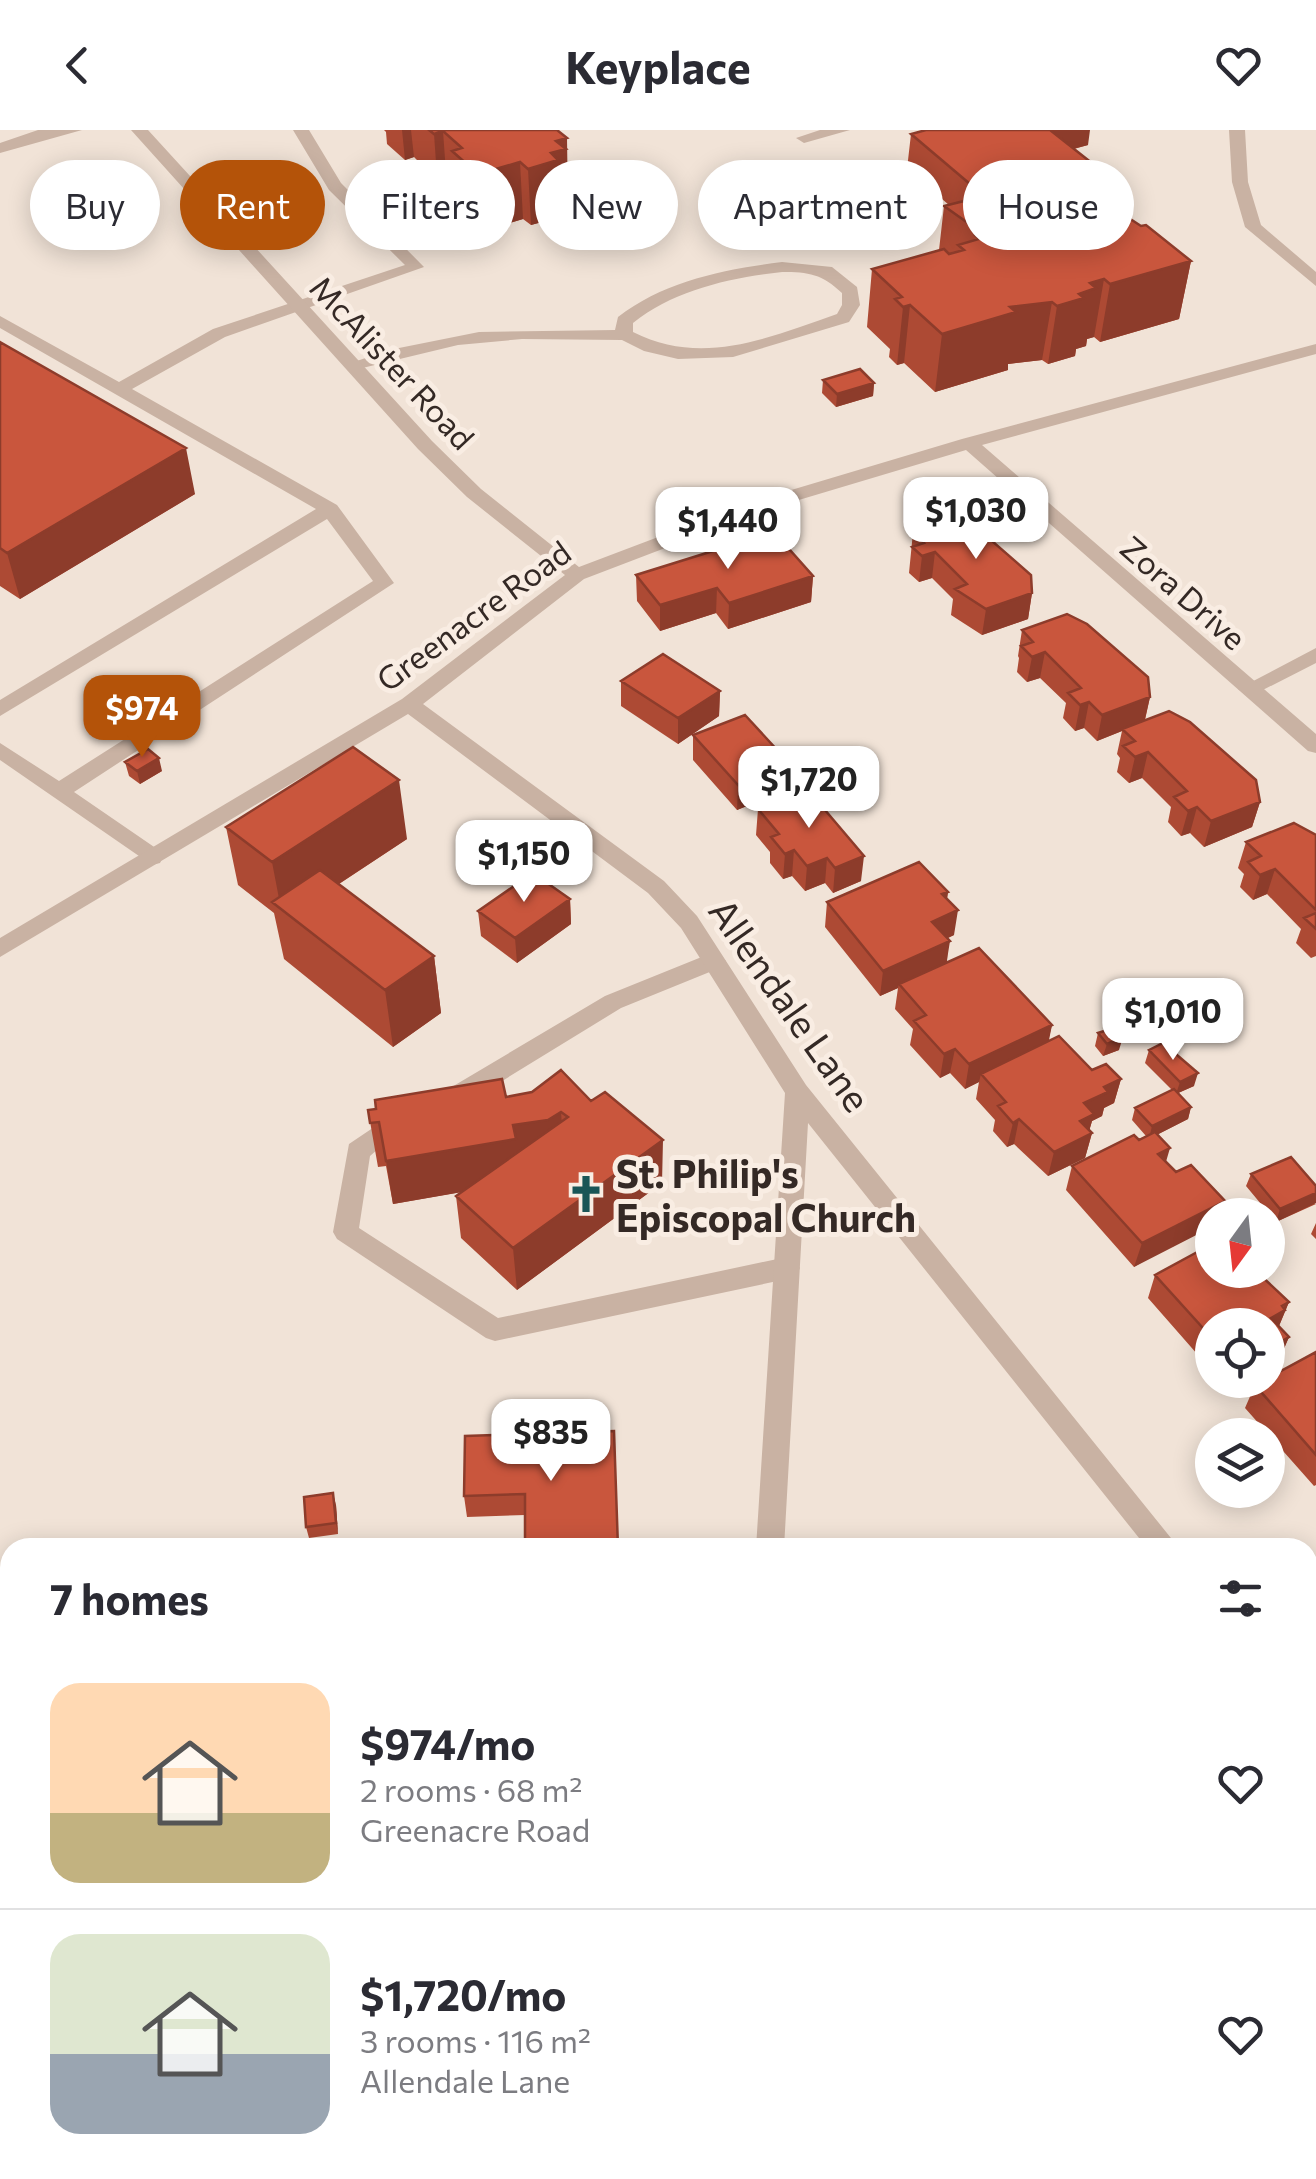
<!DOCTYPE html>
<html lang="en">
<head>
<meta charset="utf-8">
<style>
  :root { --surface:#fff; --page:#f2f2f3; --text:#2b2b33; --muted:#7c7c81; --line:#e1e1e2; --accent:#b45309 }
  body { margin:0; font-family:Commissioner,sans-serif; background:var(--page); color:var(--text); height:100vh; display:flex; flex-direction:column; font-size:38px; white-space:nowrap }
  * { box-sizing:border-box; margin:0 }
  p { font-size:32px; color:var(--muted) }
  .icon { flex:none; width:55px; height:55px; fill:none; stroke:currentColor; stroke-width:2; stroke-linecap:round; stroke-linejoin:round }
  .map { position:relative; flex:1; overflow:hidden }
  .drawer { position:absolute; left:0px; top:1408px; width:1318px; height:642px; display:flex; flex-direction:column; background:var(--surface); border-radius:30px 30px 0 0; box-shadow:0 5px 25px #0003 }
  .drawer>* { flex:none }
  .hud { position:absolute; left:30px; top:30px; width:1258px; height:90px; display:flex; gap:20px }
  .needle { width:65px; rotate:195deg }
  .fabs { position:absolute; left:1195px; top:1068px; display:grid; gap:20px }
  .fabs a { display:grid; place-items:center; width:90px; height:90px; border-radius:50%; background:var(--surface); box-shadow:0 5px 25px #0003; font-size:50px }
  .price { position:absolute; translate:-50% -85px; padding:0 22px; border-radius:20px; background:#fff; color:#222; font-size:32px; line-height:65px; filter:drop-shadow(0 2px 5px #0008) }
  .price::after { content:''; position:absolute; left:50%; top:60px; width:30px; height:22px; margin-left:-15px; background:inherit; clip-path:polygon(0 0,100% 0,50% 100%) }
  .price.selected { background:var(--accent); color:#fff }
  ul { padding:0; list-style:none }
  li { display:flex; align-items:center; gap:30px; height:250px; padding:0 50px }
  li+li { border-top:2px solid var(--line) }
  li span { display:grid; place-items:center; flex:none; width:280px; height:200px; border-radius:30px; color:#555 }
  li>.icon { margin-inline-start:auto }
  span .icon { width:120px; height:120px; fill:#fffc; stroke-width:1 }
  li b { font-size:42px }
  h2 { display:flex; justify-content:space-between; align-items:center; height:120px; padding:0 50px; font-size:42px }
  .chip { padding:0 35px; border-radius:45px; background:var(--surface); box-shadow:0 5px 25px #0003; font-size:35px; line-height:90px }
  .chip.selected { background:var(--accent); color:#fff }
  header { display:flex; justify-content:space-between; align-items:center; height:130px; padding:0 50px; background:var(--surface); font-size:45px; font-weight:700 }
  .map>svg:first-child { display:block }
</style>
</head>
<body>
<header><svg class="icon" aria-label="back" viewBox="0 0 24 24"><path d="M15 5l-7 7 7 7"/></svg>Keyplace<svg class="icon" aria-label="heart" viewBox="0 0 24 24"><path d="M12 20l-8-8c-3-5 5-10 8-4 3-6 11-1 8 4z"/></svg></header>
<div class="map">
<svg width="1316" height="2049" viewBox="0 0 1316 2049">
  <rect width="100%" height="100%" fill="#f1e3d7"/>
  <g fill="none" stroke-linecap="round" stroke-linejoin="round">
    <path fill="#c9b2a3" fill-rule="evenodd" d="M293,0H309L341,53L424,137L225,207L132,259L337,375L394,453L74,662L160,721L163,727L160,733L152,735L0,630V613L59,651L373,451L327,389L0,586V570L316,379L0,198V186L119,252L213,199L405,135L329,60Z
      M820,0H850L804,13L796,8Z
      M782,132L832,137L857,157L860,175L849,192L733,227L678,229L644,221L622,210L522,209L458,215L354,240L345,235L389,220L479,202L615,200L618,187C664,151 725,139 782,132ZM782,142C809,142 822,144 842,163V175L837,184C768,208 702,237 633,202V193C674,160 730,148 782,142Z
      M1316,518V533L1255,564L1248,566L1238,559Z
      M714,822L726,831L722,837L621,878L463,975H445L442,968L445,961L605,866Z
      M398,981L407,984L410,991L370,1026L359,1098L498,1188L787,1127L796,1130L800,1138L796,1146L787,1149L495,1211L486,1208L337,1109L333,1102L349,1014Z"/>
    <path fill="#c9b2a3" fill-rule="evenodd" d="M38,0H82L0,23V13Z
      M131,0H148L432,311L481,359L579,437L748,373L962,309L1316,214V224L982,315L1316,604V623L1308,621L966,320L762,381L584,449L423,574L664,751L697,786L806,955L1179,1418H1147L808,993L784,1418H756L785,963L681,798L648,763L408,584L0,827V808L402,569L565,445L467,367L418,319Z
      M1229,0H1245L1248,52L1261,95L1316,142V156L1245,97L1232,52Z
      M1308,1576L1316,1579V1614L1308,1611Z
      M830,2040H864L866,2049H832Z"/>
  </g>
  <path fill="#ad4a34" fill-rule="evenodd" d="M384,0H557L569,65H567L568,76L560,78V87L531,95L523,89L493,98L483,89L473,93L456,78L455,64L447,57L438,60L421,45L420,33L414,27L405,30L387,14L386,2Z
    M911,4L1088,15L1074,19L1102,74L1191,131L1179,189L1100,212L1094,207L1087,209L1086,216L1076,219L1075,226L1048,234L1042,230L1008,234V240L935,262L904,233L897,235L889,227L890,219L867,197L872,139L939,120L944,76L949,75L907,39ZM1018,75L1039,92L1037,93L1036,100L1028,102H1004L995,100L980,86Z
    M0,212L195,364L20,469L0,456Z
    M823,250L874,253L873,266L836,277L822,263Z
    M913,402L1032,463L1028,489L982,505L951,485L953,469L932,448L919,452L909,443Z
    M636,445L813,446L811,472L728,499L716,483L660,501L637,471Z
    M1022,500L1150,567L1145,590L1260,672L1252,697L1204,717L1190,703L1181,706L1168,692L1171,677L1142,648L1129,653L1117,642L1120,628L1117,624L1122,601L1097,611L1084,598L1075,601L1063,588L1066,573L1040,548L1027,552L1017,542L1019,528L1018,526Z
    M621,551L720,561L719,586L678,614L621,576Z
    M693,605L790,634L789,659L737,680L693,630Z
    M125,632L162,641L140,654L129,646Z
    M758,679L861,751L833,763L825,753L805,761L792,746L783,749L770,733V722L756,705Z
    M226,697L407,709L339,754L434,826L441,883L393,917L284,829L274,783L238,755Z
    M1316,705V826L1311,828L1296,813L1301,799L1267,764L1253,770L1240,757L1244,744L1238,738L1246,712Z
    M948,762L947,769L954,805L948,808L947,832L1052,895L1048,911L1092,940L1121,949L1114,973L1104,978L1102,986L1092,991L1089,1001L1092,1003L1085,1028L1048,1046L1014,1014L1007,1017L993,1001L995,990L976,969L979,952L965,959L950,943L940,948L910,915L913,899L895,879L898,858L880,866L825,797L827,772Z
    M570,769L571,794L517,833L481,806L478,781Z
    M1098,903L1119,920L1103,926L1095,916Z
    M1149,920L1194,956L1178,963L1191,977L1188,989L1158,1004L1166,1032L1220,1085L1134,1137L1066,1060L1072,1036L1146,1006L1132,990L1135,978L1172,960L1145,933Z
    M532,962L662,1053L517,1160L461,1108L456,1066L461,1062L393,1074L386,1036L378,1037L368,980L506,967Z
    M1251,1044L1316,1074L1276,1092L1246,1056Z
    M1316,1093V1109L1311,1104Z
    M1258,1143L1289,1172L1279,1196L1289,1207L1279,1230L1268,1236V1195H1212V1241L1148,1168L1155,1145Z
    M1316,1222V1355L1314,1356L1245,1278L1255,1255Z
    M614,1301L525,1385L467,1387L464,1366Z
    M336,1375L338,1404L309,1408L306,1397Z
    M10,1535V1648L0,1638V1544Z
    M10,1916V1972L7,1971L0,1964V1941Z
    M1308,1983L1316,2049H1295L1290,2040H1308Z"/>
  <path fill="#8d3c2b" d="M402,0H411L414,27L405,30Z
    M1041,0H1090L1088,15L1037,28Z
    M443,1L447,57L438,60L434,4Z
    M567,8L568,76L560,78V87L531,95L528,39L551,23L556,11Z
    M520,32L523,89L493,98L489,41Z
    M480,33L483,89L473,93L469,36Z
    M1023,40L1018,75L966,90L970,54Z
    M1107,45L1101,80L1044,96L1049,61Z
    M1191,131L1179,189L1100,212L1110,154Z
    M1104,149L1094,207L1087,209L1086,216L1076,219L1075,226L1048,234L1057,176L1079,164L1090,153Z
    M1052,172L1042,230L1008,234V240L935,262L942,204L1010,177Z
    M910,175L904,233L897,235L903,177Z
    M874,253L873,266L836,277L837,264Z
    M186,318L195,364L20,469L7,423Z
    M935,422L932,448L919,452L922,426Z
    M813,446L811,472L728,499L729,473Z
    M717,458L716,483L660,501V475Z
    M1032,463L1028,489L982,505L986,479Z
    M1045,522L1040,548L1027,552L1032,527Z
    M720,561L719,586L678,614V588Z
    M1150,567L1144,593L1122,599V601L1097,611L1102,585Z
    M1089,572L1084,598L1075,601L1080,575Z
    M1148,622L1142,648L1129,653L1135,627Z
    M159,628L162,641L140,654L137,641Z
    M790,634L789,659L737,680L738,655Z
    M399,650L407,709L290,786L281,779L272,732Z
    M1260,672L1252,697L1204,717L1211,691Z
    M1197,677L1190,703L1181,706L1188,681Z
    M794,720L792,746L783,749L785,724Z
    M864,726L861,751L833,763L835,738Z
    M827,728L825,753L805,761L807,736Z
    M1275,739L1267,764L1253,770L1260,745Z
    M948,762L944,786L958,780L954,805L928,817L932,792L942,764Z
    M570,769L571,794L517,833L515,808Z
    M950,811L946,836L899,854L898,858L880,866L883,841Z
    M434,826L441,883L393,917L385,860Z
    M1052,895L1047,920L981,944L979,952L965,959L969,934Z
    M1123,907L1119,920L1103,926L1107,914Z
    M955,919L950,943L940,948L944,924Z
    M1198,943L1194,956L1176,964L1180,952Z
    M1121,949L1114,973L1104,978L1102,986L1092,991L1088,1005L1092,1003L1085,1028L1048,1046L1054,1022L1084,973L1104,957Z
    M1191,977L1188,989L1149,1009L1152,996Z
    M561,982L564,1025L520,1052L393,1074L386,1031Z
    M1019,989L1014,1014L1007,1017L1013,993Z
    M663,1010L662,1053L517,1160L513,1118Z
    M1170,1018L1163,1042L1158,1024Z
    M1316,1063V1073L1276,1092L1280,1079Z
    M1225,1071L1220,1085H1212V1097L1134,1137L1142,1113Z
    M1289,1172L1276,1203L1271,1188Z
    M1289,1207L1279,1230L1268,1236V1219Z
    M333,1363L336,1375L338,1404L336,1393Z
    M1316,1807V1816L1308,1821V1812Z"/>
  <path fill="#c9563d" stroke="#8d3c2b" stroke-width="2.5" d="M429,0H557L567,8L556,11L566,19L551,23L558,30L528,39L520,32L489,41L480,33L469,36L452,21L462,18L443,1L434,4Z
    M926,0H1050L1107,45L1049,61L1023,40L970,54L911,4Z
    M964,71L995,100L1004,102L1022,97L1028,102L1042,98L1037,93L1106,73L1141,96L1146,95L1191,131L1110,154L1104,149L1090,153L1096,158L1079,164L1084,168L1057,176L1052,172L1010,177L1016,182L942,204L910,175L903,177L895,169L902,167L872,139L944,119L949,124L964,120L958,115L979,109L975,105L982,103L944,76Z
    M0,212L186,318L7,423L0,418Z
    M860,239L874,253L837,264L823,250Z
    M958,387L976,397L1031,445L1032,463L986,479L955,459L967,454L935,422L922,426L912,417L924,413L913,402Z
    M774,402L813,446L729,473L717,458L660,475L636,445Z
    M1067,484L1087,494L1148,547L1150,567L1102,585L1089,572L1080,575L1068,563L1081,558L1045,522L1032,527L1021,516L1033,512L1022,500Z
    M663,524L720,561L678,588L621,551Z
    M1169,581L1190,592L1256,650L1260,672L1211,691L1197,677L1188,681L1174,667L1187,661L1148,622L1135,627L1123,616L1135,611L1122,599Z
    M745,585L790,634L738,655L693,605Z
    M353,617L399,650L272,732L226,697Z
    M148,619L159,628L137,641L125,632Z
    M808,660L864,726L835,738L827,728L807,736L794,720L785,724L771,707L779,704L758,679Z
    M1294,693L1316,705V780L1275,739L1260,745L1248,732L1261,726L1246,712Z
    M919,732L948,762L942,764L958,780L932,792L950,811L883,841L827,772Z
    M320,740L434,826L385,860L272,772Z
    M533,743L570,769L515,808L478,781Z
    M1316,783V799L1304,788Z
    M979,818L1052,895L969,934L955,919L944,924L914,891L926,885L899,854Z
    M1114,898L1123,907L1107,914L1098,903Z
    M1059,906L1092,940L1106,934L1121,949L1104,957L1108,962L1084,973L1094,984L1080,991L1092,1003L1054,1022L1019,989L1013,993L998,976L1006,972L981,944Z
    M1163,913L1198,943L1180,952L1149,920Z
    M561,940L591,971L605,962L663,1010L513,1118L456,1066L568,987L561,982L548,990L513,995L516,1009L386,1031L379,992L370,993L368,980L376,979L375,970L502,949L506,967L532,962Z
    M1174,959L1191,977L1152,996L1135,978Z
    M1155,1002L1170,1018L1158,1024L1176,1042L1191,1035L1225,1071L1142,1113L1072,1036L1134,1005L1139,1010Z
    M1291,1027L1316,1056V1063L1280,1079L1251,1044Z
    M1212,1114V1140H1255L1289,1172L1282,1176L1285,1180L1271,1188L1289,1207L1268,1219V1195H1212V1208L1155,1145Z
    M1316,1222V1325L1255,1255L1268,1250V1248Z
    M614,1301L618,1418H525V1364L464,1366L465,1306Z
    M333,1363L336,1393L306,1397L304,1367Z
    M10,1535V1641L0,1631V1544Z
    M1308,1732L1316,1744V1807L1308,1812Z
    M10,1916V1961L0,1958V1941Z
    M1316,1980V2049H1314L1308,2035V1983Z
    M318,2040H413L414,2049H319Z"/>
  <defs>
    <g id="church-bare" transform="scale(3)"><path d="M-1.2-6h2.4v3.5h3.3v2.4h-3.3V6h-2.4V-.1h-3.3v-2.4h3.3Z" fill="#1a5556" stroke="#f9ede3" stroke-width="2.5" paint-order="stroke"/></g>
  </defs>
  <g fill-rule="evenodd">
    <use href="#church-bare" x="586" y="1064"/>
  </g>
  <g text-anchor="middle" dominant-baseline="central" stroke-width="10" stroke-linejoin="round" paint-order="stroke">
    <g font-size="32" fill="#342925" stroke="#f9ede3">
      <text transform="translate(393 232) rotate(47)">McAlister Road</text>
      <text transform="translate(1184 462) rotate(41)">Zora Drive</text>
      <text transform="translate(473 485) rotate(-36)">Greenacre Road</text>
    </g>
    <g font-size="38" fill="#342925" stroke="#f9ede3">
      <text transform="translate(791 874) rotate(55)">Allendale Lane</text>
    </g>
    <g font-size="38" font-weight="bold" fill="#342925" stroke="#f9ede3" text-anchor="start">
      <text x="616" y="1042">St. Philip's<tspan x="616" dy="44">Episcopal Church</tspan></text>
    </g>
  </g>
</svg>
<div class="fabs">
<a><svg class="needle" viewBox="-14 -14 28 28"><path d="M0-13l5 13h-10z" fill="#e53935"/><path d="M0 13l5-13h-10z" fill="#7c7c81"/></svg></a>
<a><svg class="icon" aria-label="locate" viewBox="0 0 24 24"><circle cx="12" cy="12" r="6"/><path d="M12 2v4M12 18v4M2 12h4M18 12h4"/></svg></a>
<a><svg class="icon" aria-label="layers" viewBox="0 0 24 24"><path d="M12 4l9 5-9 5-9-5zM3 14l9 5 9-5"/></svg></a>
</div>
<b class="price" style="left:976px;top:432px">$1,030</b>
<b class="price" style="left:728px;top:442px">$1,440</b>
<b class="price selected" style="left:142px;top:630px">$974</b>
<b class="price" style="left:809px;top:701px">$1,720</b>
<b class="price" style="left:524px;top:775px">$1,150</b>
<b class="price" style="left:1173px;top:933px">$1,010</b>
<b class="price" style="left:551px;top:1354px">$835</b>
<div class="hud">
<a class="chip">Buy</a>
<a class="chip selected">Rent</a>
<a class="chip">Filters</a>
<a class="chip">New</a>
<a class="chip">Apartment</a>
<a class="chip">House</a>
</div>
<section class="drawer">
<h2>7 homes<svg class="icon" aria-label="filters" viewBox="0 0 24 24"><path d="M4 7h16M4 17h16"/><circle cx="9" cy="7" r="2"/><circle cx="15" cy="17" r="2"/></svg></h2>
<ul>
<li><span style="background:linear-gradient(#ffd9b3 65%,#c2b280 0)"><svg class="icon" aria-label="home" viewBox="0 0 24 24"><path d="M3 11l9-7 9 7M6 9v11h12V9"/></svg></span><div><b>$974/mo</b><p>2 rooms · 68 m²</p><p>Greenacre Road</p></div><svg class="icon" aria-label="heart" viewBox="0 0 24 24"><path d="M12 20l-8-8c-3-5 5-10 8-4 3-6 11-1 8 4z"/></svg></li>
<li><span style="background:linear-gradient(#dfe7d0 60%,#9aa5b1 0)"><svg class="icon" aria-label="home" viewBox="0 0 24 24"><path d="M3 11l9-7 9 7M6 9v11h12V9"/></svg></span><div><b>$1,720/mo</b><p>3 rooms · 116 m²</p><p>Allendale Lane</p></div><svg class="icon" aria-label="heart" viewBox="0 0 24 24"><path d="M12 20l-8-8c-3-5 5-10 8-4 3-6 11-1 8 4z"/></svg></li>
</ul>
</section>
</div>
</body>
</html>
